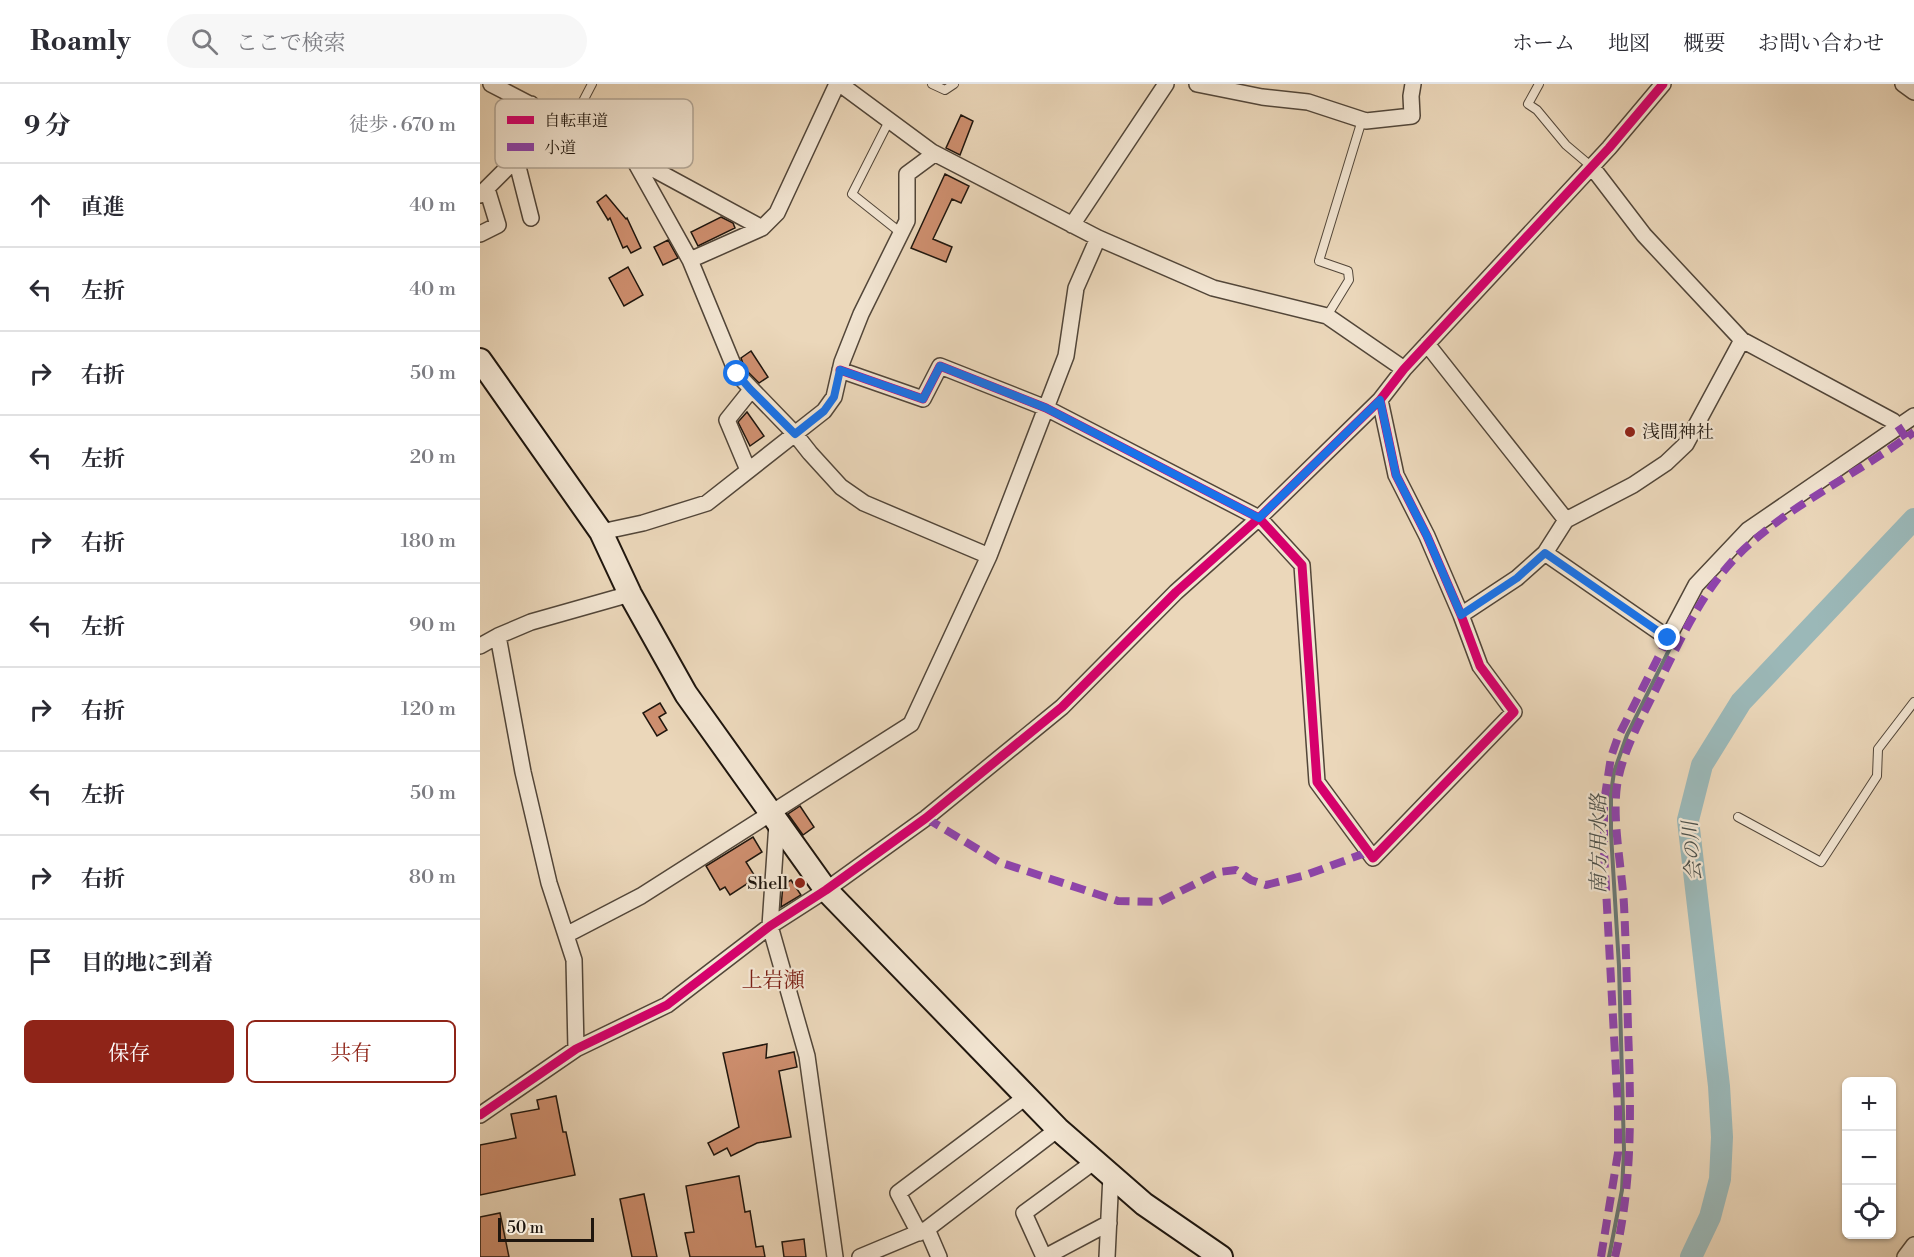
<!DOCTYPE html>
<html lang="ja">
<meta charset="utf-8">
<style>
body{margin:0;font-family:"Libre Bodoni","Noto Serif JP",serif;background:#f7f7f7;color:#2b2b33}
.controls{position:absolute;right:18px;bottom:18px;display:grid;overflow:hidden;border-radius:9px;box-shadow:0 2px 4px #0004}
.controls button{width:54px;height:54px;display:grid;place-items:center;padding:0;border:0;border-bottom:2px solid #e1e1e2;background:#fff;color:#2b2b33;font:30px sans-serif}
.scale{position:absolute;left:18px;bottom:15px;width:96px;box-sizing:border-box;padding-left:6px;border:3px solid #1f160e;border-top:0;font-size:16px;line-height:21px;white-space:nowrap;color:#1f160e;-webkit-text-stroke:4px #f2e5d2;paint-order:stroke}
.stop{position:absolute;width:18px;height:18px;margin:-14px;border:4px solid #1a73e8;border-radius:50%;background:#fff}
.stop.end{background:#1a73e8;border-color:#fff;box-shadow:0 2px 6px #0008}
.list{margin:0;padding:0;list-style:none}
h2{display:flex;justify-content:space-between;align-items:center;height:78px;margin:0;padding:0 24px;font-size:26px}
h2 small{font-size:20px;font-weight:400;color:#7c7c81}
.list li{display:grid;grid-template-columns:39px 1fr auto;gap:18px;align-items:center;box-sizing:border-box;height:84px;padding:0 24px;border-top:2px solid #e1e1e2}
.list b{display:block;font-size:22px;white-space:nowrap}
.list em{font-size:20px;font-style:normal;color:#7c7c81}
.actions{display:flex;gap:12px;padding:18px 24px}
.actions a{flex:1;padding:14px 0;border:2px solid #8f2418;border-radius:9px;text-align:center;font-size:21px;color:#8f2418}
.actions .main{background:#8f2418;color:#fff}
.icon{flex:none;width:33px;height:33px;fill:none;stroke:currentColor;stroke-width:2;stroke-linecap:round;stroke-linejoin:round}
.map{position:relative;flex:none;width:1434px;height:1173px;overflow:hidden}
header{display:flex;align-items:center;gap:36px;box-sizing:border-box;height:84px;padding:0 30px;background:#fff;border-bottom:2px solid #e1e1e2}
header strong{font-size:28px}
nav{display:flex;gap:33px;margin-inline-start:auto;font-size:21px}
.search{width:420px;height:54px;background:#f7f7f7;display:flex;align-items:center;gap:15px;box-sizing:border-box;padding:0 21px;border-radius:33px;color:#7c7c81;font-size:22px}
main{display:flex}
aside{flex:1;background:#fff}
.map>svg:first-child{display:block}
</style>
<header>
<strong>Roamly</strong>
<div class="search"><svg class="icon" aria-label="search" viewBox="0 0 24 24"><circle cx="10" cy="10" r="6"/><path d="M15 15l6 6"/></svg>ここで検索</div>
<nav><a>ホーム</a><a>地図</a><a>概要</a><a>お問い合わせ</a></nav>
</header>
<main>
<aside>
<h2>9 分<small>徒歩 · 670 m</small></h2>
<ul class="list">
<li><svg class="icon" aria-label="ahead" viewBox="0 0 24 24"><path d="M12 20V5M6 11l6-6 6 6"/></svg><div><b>直進</b></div><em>40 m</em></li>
<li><svg class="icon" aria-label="left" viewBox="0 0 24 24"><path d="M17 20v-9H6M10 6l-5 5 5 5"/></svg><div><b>左折</b></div><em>40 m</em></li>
<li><svg class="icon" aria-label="right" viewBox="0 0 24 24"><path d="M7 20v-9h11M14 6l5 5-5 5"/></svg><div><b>右折</b></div><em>50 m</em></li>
<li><svg class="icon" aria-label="left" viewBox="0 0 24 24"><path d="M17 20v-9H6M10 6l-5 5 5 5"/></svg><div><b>左折</b></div><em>20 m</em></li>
<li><svg class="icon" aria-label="right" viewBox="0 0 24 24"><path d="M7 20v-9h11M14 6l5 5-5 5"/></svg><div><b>右折</b></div><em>180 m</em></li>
<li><svg class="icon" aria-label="left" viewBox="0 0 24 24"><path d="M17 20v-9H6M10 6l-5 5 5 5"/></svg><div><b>左折</b></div><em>90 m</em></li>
<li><svg class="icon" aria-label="right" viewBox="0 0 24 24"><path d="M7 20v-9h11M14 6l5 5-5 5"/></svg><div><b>右折</b></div><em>120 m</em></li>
<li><svg class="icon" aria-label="left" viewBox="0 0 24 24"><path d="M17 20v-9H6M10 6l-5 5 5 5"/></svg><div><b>左折</b></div><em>50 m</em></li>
<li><svg class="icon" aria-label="right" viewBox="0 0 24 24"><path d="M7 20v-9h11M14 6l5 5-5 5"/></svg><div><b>右折</b></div><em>80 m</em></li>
<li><svg class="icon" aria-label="arrive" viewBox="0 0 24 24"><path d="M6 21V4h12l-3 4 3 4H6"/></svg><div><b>目的地に到着</b></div></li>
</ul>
<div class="actions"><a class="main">保存</a><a>共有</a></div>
</aside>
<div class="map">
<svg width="1434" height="1173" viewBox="0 0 1434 1173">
<rect width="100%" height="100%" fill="#ebd7ba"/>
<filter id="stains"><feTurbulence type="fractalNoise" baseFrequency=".00333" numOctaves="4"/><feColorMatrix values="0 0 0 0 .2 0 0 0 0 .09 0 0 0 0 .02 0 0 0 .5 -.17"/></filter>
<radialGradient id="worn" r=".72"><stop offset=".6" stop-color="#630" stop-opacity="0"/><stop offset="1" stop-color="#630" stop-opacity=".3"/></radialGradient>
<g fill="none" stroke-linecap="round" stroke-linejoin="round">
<path stroke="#697774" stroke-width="4" d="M1129,1173l13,-67 2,-40 -5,-184 -8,-132v-41l3,-21 13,-37 47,-95"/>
<path stroke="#9bb8b8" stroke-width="22" d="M1211,1173l19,-40 10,-38 2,-42 -3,-51 -31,-266 14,-55 39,-63 173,-183"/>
</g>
<path fill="#ce8f6f" stroke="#1f160e" stroke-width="1.5" d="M481,31l12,6 -13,34 -14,-7z
M465,90l24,12 -8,17 -9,-4 -19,40 19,8 -6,15 -35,-14z
M126,111l20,24 1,-1 14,30 -10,5 -4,-7 -4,2 -13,-30 -2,2 -11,-18z
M241,133l12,6 2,5 -37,18 -7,-14z
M188,156l10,18 -15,7 -9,-18z
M148,183l15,28 -19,11 -15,-28z
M271,267l17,26 -9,6 -14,-14 -4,-11z
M267,328l17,24 -14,10 -12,-24z
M180,619l6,10 -7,4 8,13 -10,6 -14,-23z
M320,722l14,21 -11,8 -15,-21z
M273,753l9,15 -16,10 10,16 -26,17 -5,-8 -5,3 -14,-24z
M311,796l10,15 -20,12 2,-22z
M287,960l-1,14 28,-6 3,15 -18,4 12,66 -34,6 -26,13 -4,-8 -13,7 -6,-12 31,-16 -16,-74z
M76,1012l7,36h3l9,43 -95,20v-50l36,-7 -5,-24 28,-5 -2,-9z
M259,1092l6,36 5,-1 6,36 7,-1 2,11h-75l-5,-24 9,-1 -8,-46z
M164,1110l13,63h-25l-12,-58z
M20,1129l9,44h-29v-40z
M324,1155l2,18h-22l-2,-15z"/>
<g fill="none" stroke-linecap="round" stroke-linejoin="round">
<defs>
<path id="lane" d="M452,0l13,6 9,-6
M1059,0l-11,20 9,6 29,35 26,22
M409,37l-37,73 49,39
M91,40l21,-40
M847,232l22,-36 -1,-9 -29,-10 43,-141
M1258,733l83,45 56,-86 1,-27 36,-47"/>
<path id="street" d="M11,0l142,74 57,102 47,114 58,60 15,19 31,34 23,16 125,53
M360,0l92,68 166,86 115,50 114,28 77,53
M717,0l65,13 46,5 58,19 46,-5 -1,-20 2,-12
M1423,0l11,8
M153,74l129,70
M36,75l15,59
M1112,83l52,68 98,105 151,81 5,5
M0,111l36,-36 -6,-15 21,-40
M592,141l94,-141
M0,150l18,-9 -11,-36
M210,176l72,-32 15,-15 60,-129
M947,260l139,176 67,-35 33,-22 20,-19 56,-104
M360,286l83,29 17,-33 106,42 213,110 43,47 15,217 56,76 141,-146 -34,-46 -19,-51 -34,-79 -31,-61 -16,-75
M268,386l-21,-50 24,-30
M121,448l42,-9 64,-20 117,-92 10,-14 8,-35 19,-48 46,-93v-47l23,-17 2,-5
M1065,469l123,85 28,-53 52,-55 166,-114
M981,531l56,-37 28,-25 21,-33
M0,562l18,-10
M297,739l-7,103 37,130 28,201
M86,851l75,-39 270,-172 78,-168 77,-200 10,-68 22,-50
M96,965l-2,-89 -25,-77 -26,-111 -25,-136 33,-14 99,-28
M0,1031l96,-66 91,-44 103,-79 56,-36 100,-72 136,-111 114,-115 83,-74 121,-118 24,-31 205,-221 54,-64
M447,1145l12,28
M439,1149l-21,-40 129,-97
M380,1173l67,-28 131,-100
M564,1173l-20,-44 71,-52
M565,1173l64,-34
M627,1173l4,-82
M1425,1173l9,-12"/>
<path id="secondary" d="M0,276l121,172 29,62 56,100 140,196 232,239 86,75 77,53"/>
</defs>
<use href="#lane" stroke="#524639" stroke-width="10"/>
<use href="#street" stroke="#524639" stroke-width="18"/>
<use href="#secondary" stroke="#1f160e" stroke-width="26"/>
<use href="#lane" stroke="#f2e5d2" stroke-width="8"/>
<use href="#street" stroke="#f2e5d2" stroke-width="15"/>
<use href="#secondary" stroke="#f2e5d2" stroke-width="22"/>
<path stroke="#8e44ad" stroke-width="8" stroke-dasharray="15 8" stroke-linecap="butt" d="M1418,342l8,12
M446,734l73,44 119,39 41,1 60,-30 17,-2 15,10 15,5 40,-10 62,-23
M1121,1173l17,-104v-44l-14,-257v-50l7,-45 7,-20 50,-99
M1135,1173c18,-76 16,-151 13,-228 -1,-41 -2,-83 -4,-124 -2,-36 -12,-84 -7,-119 5,-33 22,-63 37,-93 27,-54 51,-111 98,-151 49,-43 110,-71 162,-110"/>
<defs>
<path id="cycleway" d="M360,286l83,29 17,-33 106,42 213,110 43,47 15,217 56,76 141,-146 -34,-46 -19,-51 -34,-79 -31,-61 -16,-75
M0,1031l96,-66 91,-44 103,-79 56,-36 100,-72 136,-111 114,-115 83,-74 121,-118 24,-31 205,-221 54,-64"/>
</defs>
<use href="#cycleway" stroke="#f2e5d2" stroke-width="13"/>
<use href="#cycleway" stroke="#d6006c" stroke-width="9"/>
</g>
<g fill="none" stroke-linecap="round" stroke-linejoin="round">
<path stroke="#1a73e8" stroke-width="8" d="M257,290l13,15 45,45 29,-23 10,-14 6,-27 83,29 17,-33 106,42 213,110 121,-118 16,75 31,61 34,79 56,-37 28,-25 123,85"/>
</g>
<g fill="#8f2418" stroke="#f2e5d2" stroke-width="2">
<circle cx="1150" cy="348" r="6"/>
<circle cx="320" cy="799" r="6"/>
</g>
<g text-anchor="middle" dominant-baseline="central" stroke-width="4.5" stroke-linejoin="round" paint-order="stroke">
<g font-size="18" fill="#1f160e" stroke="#f2e5d2" text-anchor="start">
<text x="1162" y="348">浅間神社</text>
<text x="308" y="799" text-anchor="end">Shell</text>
</g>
<g font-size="20" font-style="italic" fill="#4a4f4a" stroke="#f2e5d2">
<text transform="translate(1119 760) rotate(-90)">南方用水路</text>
<text transform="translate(1213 767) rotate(-94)">会の川</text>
</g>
<g font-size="21" fill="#7a1f14" stroke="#f2e5d2">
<text x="293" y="897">上岩瀬</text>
</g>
</g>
<rect x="15" y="15" width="198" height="69" rx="9" fill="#f2e5d2" stroke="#b3a797" stroke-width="1.5"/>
<rect x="27" y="32" width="27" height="8" fill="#d6006c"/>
<rect x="27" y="59" width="27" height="8" fill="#8e44ad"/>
<g font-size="16" fill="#1f160e">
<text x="64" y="42">自転車道</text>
<text x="64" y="69">小道</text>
</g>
<rect width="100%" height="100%" filter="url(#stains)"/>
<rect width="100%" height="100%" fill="url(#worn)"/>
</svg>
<div class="controls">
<button>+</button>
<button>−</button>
<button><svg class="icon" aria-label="locate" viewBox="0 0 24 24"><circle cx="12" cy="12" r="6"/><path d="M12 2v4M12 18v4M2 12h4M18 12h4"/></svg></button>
</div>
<div class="scale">50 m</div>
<div class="stop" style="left:257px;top:290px"></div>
<div class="stop end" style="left:1188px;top:554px"></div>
</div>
</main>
